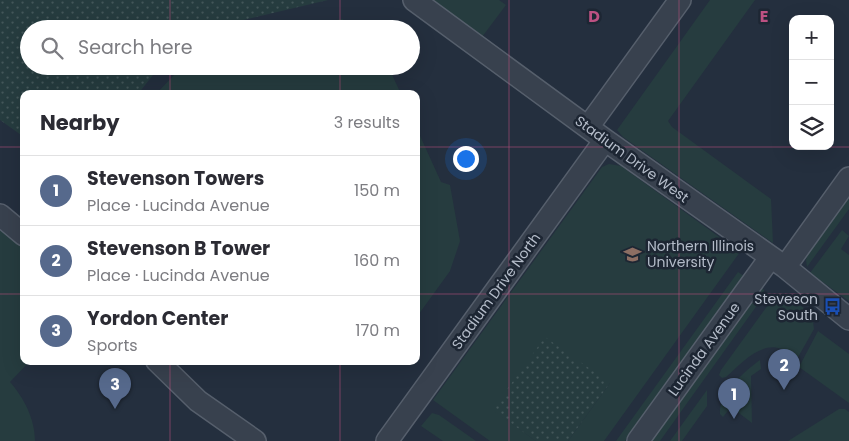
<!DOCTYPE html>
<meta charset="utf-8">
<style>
body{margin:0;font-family:Poppins,sans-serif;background:#f2f2f3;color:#2b2b33}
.controls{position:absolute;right:15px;top:15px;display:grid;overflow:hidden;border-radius:10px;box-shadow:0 5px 20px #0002}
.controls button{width:45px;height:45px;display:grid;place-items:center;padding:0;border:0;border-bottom:1px solid #e1e1e2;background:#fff;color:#2b2b33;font:25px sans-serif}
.you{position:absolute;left:465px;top:158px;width:18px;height:18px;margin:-12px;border:4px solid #fff;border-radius:50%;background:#1a73e8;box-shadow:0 0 0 8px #1a73e833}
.badge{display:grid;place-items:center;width:32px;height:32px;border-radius:50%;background:#56698c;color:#fff;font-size:16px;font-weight:700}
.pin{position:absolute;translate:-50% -41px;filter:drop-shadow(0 1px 2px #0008)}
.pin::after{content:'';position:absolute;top:26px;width:18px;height:15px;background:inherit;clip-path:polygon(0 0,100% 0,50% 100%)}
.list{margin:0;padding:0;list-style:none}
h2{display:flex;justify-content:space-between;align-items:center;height:65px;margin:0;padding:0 20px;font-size:21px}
h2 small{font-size:16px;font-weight:400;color:#7c7c81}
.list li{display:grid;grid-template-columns:32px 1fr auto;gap:15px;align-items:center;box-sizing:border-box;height:70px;padding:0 20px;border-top:1px solid #e1e1e2}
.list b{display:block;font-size:19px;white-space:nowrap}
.list p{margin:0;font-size:16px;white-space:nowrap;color:#7c7c81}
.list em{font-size:16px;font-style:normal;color:#7c7c81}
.icon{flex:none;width:28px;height:28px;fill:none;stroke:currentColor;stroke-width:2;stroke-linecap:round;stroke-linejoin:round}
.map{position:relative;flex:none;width:849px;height:441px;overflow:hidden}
.search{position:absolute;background:#fff;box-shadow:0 5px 20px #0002;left:20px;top:20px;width:400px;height:55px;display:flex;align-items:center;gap:12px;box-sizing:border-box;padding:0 18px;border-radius:28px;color:#7c7c81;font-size:19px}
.panel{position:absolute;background:#fff;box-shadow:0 5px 20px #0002;left:20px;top:90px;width:400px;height:275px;border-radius:10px}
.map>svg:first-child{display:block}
</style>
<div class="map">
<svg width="849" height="441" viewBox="0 0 849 441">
<defs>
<pattern id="park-dots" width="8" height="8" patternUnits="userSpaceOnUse" patternTransform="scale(1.25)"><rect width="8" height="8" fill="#263c3f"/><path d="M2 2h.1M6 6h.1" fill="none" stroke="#435659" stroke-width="1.8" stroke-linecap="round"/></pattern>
</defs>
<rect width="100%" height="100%" fill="#242f3e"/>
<path fill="#263c3f" d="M432,0h67l7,5 -24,32z
M710,0h45l-87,121 4,6 99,72 2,44 -150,-106 -6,-7z
M342,19l15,9 13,-3 1,4h-85z
M186,66h202l13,28h-245l19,-20z
M416,127l25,55 9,3 10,56 -10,30 -34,47z
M609,164l12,2 119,86 -136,189h-36l42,-58 -117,27 43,31h-46l-57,-41 169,-233z
M849,195v14l-42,58 -1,-7 2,-8z
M0,223l24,20v118h6l-20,21c14,16 25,37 25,59h-35z
M842,230l7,6 -8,13 8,6v46l-39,-28z
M738,272l6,4 -119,165h-9z
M761,288l3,2 1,4 -105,147h-9z
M780,293l32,20 2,16 -17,30c-4,-3 -9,-7 -13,-9 -22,-11 -43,14 -58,27l-4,1 -3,-3 2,-5 55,-76z
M818,331l31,23v49l-50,-36z
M760,360l1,9 -10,7 1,47 -21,-16 -8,10 -3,-3c-2,-20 25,-43 40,-54z
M707,390v16l-25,35h-12z
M839,409h6l4,3v29h-61z
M432,413l7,2 37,26h-33l-22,-15z"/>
<path fill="url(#park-dots)" d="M0,0h328l-97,23 -11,6h-191v37h131l-22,28h-114v43l-24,-17z
M545,337l65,46 -42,58h-32l-44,-31z"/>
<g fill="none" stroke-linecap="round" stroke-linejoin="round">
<defs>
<path id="minor" d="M414,0l191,140 180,127 64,52
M588,127l92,-127
M0,215l24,20
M785,267l64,-89
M157,361l41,40 57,40
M387,441l218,-301
M638,441l132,-183"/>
</defs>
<use href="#minor" stroke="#565f6c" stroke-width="24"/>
<use href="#minor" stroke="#38414e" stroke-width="21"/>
</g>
<path fill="none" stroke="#bd5182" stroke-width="1" stroke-opacity="0.55" d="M170,0v29M340,0v29M509,0v441M679,0v441M170,66v28M340,66v28M0,147h24M416,147h433M0,294h24M416,294h433M170,361v80M340,361v80"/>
<defs>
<symbol id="university-bare" viewBox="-9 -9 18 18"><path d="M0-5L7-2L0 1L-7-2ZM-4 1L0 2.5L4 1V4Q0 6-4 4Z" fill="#8d6e63" stroke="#1d2633" stroke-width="2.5" paint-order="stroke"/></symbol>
<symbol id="bus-bare" viewBox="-9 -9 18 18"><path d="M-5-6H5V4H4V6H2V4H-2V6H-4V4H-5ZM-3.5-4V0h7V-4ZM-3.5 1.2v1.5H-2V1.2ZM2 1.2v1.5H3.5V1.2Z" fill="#1a4fb4" stroke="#1d2633" stroke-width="2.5" paint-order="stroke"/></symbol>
</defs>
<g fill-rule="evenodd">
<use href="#university-bare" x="620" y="242" width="25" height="25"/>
<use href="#bus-bare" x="820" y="294" width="25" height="25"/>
</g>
<g text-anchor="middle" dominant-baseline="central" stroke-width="5" stroke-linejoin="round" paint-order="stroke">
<g font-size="14" fill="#b4bcc9" stroke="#1d2633">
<text transform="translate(632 159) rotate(36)">Stadium Drive West</text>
<text transform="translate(496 291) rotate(-54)">Stadium Drive North</text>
<text transform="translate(704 349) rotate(-54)">Lucinda Avenue</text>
</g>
<g font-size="14" fill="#b4bcc9" stroke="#1d2633" text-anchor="start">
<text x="647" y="246">Northern Illinois<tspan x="647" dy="16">University</tspan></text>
<text x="818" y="299" text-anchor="end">Steveson<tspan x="818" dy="16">South</tspan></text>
</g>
</g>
<g font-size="16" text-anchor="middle" font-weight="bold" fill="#bd5182" stroke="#1d2633" stroke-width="5" stroke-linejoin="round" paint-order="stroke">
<text x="594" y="22">D</text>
<text x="764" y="22">E</text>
</g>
</svg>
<div class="controls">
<button>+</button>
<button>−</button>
<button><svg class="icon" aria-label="layers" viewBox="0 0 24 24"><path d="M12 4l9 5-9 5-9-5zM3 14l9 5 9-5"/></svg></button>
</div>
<div class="you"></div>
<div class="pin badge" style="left:734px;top:419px">1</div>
<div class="pin badge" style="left:784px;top:390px">2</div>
<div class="pin badge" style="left:115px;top:409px">3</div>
<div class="search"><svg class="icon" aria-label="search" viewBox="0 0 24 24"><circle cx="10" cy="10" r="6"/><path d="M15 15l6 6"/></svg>Search here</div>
<section class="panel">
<h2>Nearby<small>3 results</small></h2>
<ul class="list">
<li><span class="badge">1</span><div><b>Stevenson Towers</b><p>Place · Lucinda Avenue</p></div><em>150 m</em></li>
<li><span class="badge">2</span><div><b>Stevenson B Tower</b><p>Place · Lucinda Avenue</p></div><em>160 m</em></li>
<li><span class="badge">3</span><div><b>Yordon Center</b><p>Sports</p></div><em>170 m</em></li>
</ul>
</section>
</div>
